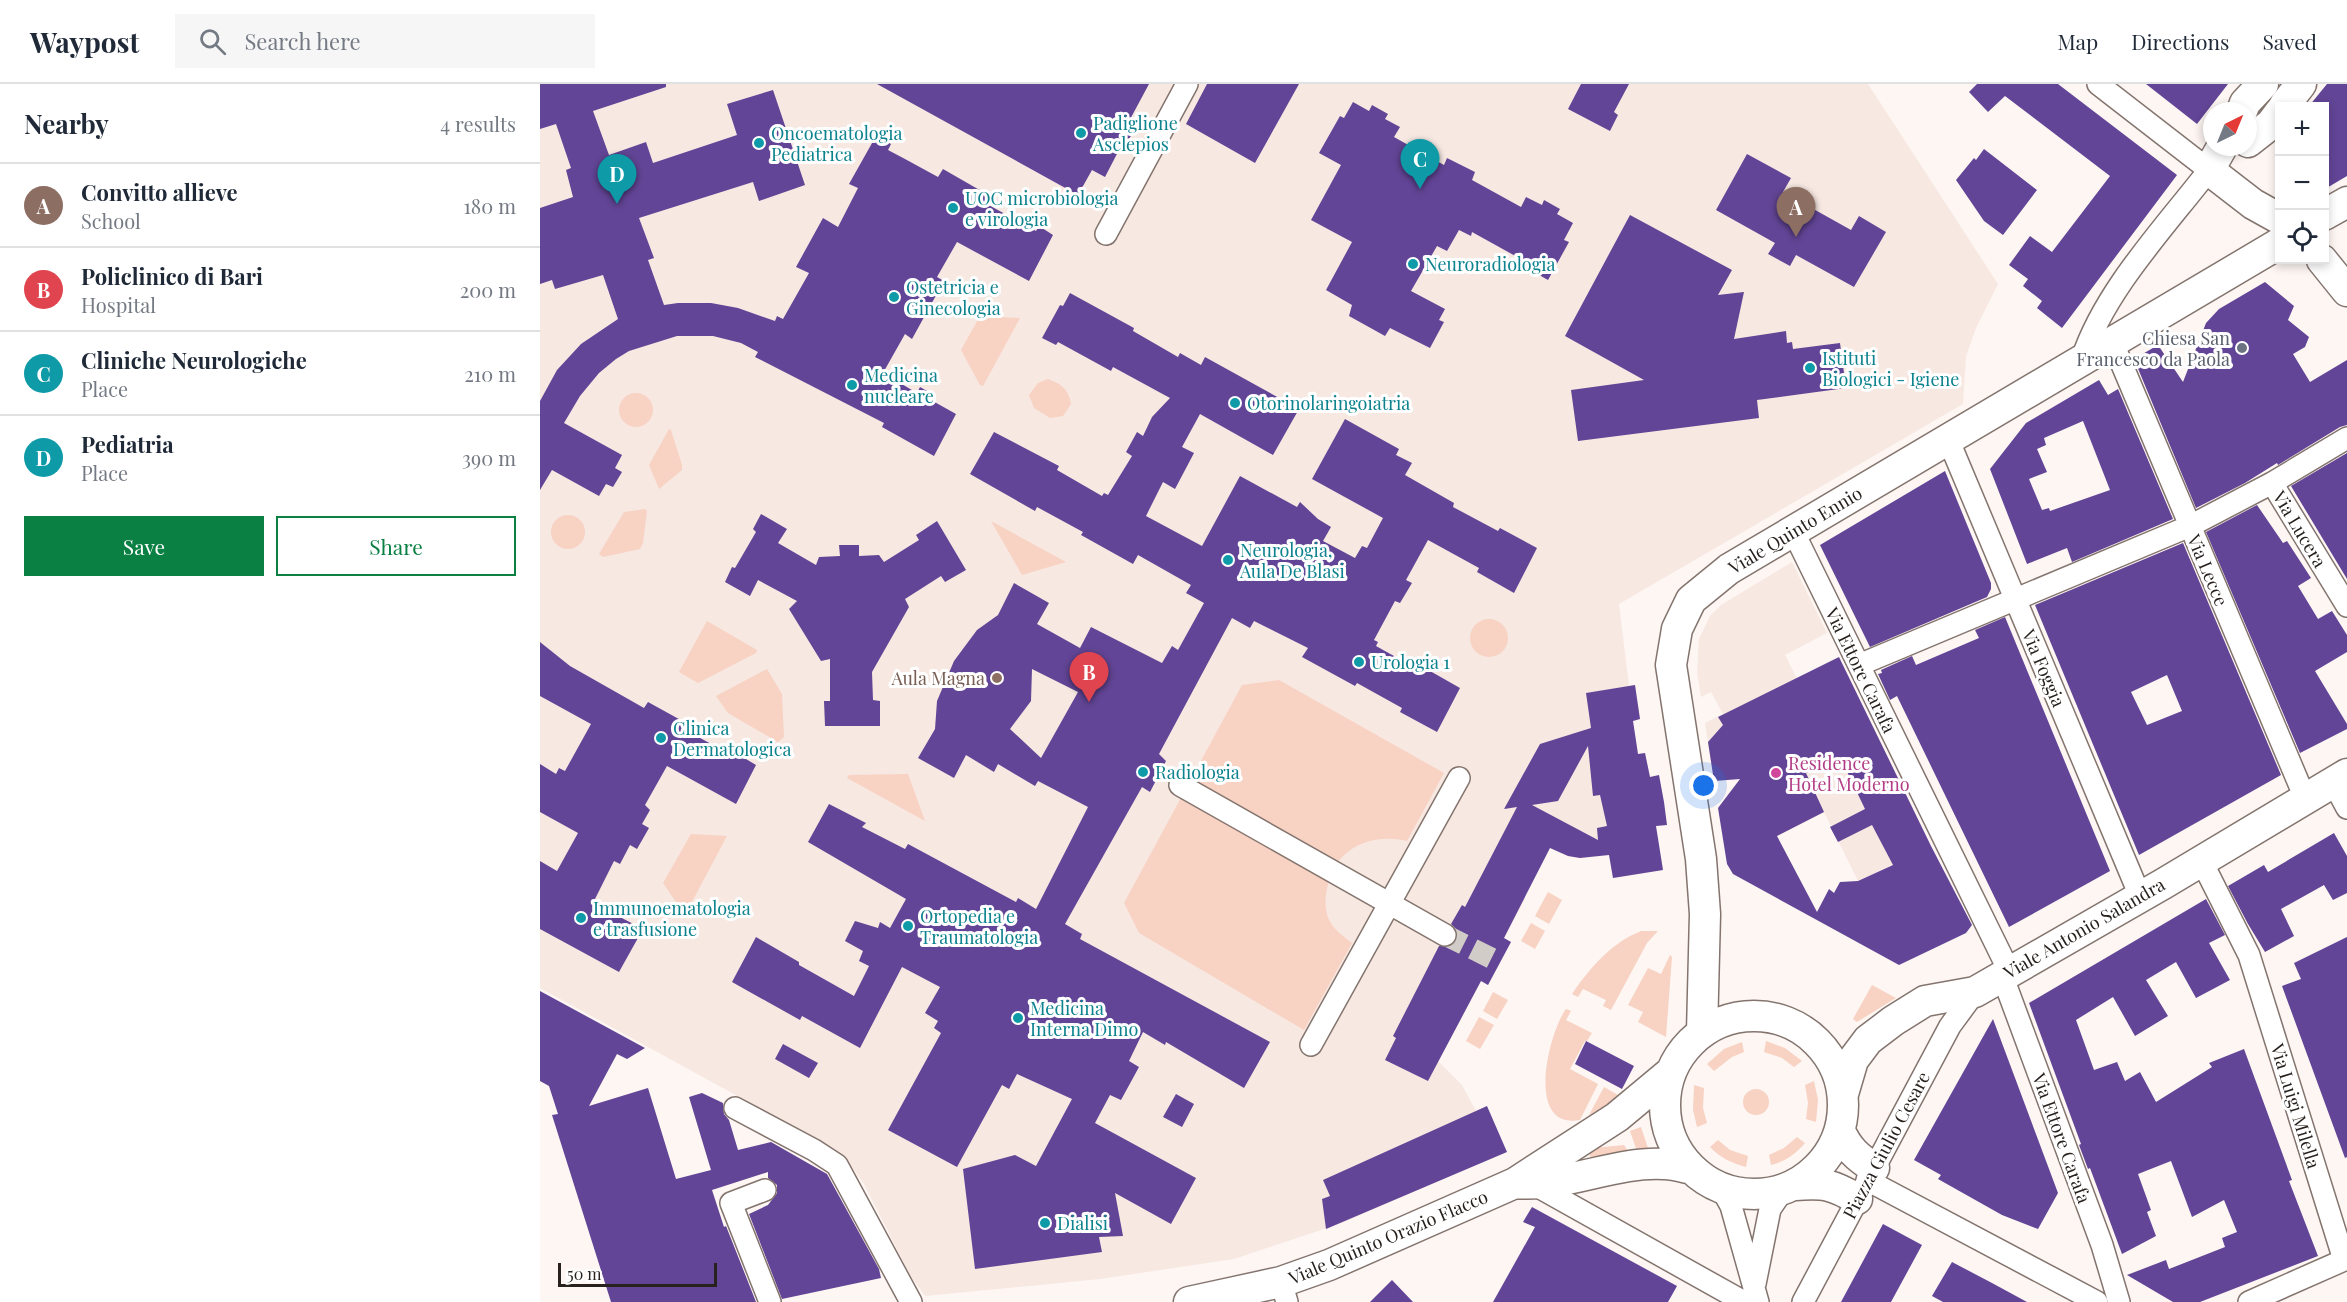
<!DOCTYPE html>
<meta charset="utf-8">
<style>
body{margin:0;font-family:"Playfair Display",serif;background:#f6f6f7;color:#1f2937}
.controls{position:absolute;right:18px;top:18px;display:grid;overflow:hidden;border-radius:0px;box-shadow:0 3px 9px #0003}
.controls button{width:54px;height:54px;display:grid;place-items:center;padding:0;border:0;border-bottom:2px solid #e0e1e3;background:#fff;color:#1f2937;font:30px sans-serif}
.compass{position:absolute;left:1663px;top:18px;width:54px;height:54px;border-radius:50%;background:#fff;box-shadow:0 3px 9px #0003;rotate:43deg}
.scale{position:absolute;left:18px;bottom:15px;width:159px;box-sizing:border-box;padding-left:6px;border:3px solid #28221f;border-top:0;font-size:16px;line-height:21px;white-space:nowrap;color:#28221f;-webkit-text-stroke:4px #fff;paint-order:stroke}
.you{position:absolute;left:1164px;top:702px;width:21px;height:21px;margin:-15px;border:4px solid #fff;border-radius:50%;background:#1a73e8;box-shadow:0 0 0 9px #1a73e833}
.badge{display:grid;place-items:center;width:39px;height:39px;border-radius:50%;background:#0b8043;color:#fff;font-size:20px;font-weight:700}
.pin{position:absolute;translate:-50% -50px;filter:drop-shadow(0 2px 3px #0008)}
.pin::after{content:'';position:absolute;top:32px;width:21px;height:18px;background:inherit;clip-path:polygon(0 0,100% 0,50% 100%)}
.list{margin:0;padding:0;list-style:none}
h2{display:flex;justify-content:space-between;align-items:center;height:78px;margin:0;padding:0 24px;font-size:26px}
h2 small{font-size:20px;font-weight:400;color:#747a83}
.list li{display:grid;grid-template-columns:39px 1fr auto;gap:18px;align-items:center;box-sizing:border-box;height:84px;padding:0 24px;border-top:2px solid #e0e1e3}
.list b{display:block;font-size:22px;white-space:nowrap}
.list p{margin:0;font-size:20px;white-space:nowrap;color:#747a83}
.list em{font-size:20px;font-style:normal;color:#747a83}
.actions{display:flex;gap:12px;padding:18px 24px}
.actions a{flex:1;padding:14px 0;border:2px solid #0b8043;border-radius:0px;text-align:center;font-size:21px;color:#0b8043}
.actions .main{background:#0b8043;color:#fff}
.icon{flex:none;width:33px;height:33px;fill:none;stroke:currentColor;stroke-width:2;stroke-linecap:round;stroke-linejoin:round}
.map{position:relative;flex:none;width:1807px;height:1218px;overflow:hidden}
header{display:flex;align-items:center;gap:36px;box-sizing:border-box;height:84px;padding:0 30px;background:#fff;border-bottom:2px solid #e0e1e3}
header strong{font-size:28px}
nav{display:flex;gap:33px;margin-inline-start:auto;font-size:21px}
.search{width:420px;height:54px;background:#f6f6f7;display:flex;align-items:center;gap:15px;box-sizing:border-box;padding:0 21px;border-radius:0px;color:#747a83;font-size:22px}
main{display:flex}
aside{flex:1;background:#fff}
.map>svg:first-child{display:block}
</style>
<header>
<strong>Waypost</strong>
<div class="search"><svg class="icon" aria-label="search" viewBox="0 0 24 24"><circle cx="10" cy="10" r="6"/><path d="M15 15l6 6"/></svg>Search here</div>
<nav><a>Map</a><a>Directions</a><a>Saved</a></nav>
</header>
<main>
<aside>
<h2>Nearby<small>4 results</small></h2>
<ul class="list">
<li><span class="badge" style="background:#8d6e63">A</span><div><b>Convitto allieve</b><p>School</p></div><em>180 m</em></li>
<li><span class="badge" style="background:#e0444e">B</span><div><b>Policlinico di Bari</b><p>Hospital</p></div><em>200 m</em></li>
<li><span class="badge" style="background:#0f9aa8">C</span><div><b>Cliniche Neurologiche</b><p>Place</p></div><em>210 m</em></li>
<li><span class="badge" style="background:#0f9aa8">D</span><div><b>Pediatria</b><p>Place</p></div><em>390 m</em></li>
</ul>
<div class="actions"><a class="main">Save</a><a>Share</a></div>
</aside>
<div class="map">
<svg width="1807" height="1218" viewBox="0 0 1807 1218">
<rect width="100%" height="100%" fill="#fdf6f3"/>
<path fill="#f7e8e2" d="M0,0h1328l130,200 -22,44 -10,28 -3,48 -344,200 10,82 6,-1 5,34 -7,2 5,33 7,-1 10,49 -9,1 11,32 6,35 -50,8 -4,-24 -30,4 -11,-2 -21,-10 -24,52 2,1 -21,39 7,4 -23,43 -7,-4 -43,80 24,24 14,26 11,-5 -12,59 -133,58 -108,36 -134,20 -175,17 -15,-21 -46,-91 -20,-28 -13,-9 -291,-159z
M1252,478l35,71 -42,22 47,93 42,-20 57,118 -73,35 -34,-69 -47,24 -31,-64 -20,8 -12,1 -9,-58 18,-9 -12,-22 -10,5 -4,-25 2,-33 11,-23 11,-11z"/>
<path fill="#f8d2c3" d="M440,232l40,2 -37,68 -3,-1 -19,-35z
M508,295c14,5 21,11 23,25l-8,12 -13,2 -16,-10 -5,-13 9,-12z
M79 326a17 17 0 1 1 34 0a17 17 0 1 1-34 0Z
M129,345l2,1 11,35v5l-23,19 -10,-24z
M105,425l2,2 -4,32 -3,6 -37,8 -4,-3 25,-42z
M11 448a17 17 0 1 1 34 0a17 17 0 1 1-34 0Z
M451,437l75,41 -44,13z
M930 554a19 19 0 1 1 38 0a19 19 0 1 1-38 0Z
M167,537l50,29 -1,3 -58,30 -19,-11z
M227,585l15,25 2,43 -6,5 -50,-29 -12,-17z
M739,596l165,93 -37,68c-35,-8 -70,6 -79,43 -3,12 -4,24 1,36 5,10 14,16 23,23l-48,87 -165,-97 -15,-30 118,-218z
M368,690l17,47 -78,-43 2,-3z
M151,750l36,2 -42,79 -22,-32z
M1008,808l14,8 -13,24 -14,-8z
M991,839l14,8 -10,18 -14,-8z
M1101,847h17l-11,12 -36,67 -8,-4 3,-6 -23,-11 -5,8 -6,-3c18,-26 39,-51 69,-63z
M1130,871l2,2 -6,80 -28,-15 5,-10 -15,-7 20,-37 13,6z
M1332,901l24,13 -39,24 -4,-3z
M953,908l15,8 -11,19 -14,-8z
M1026,925l5,2 -5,9 26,13 -5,8h-2l-15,28 28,15 -18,36c-56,10 -31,-88 -14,-111z
M939,933l15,8 -14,24 -14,-8z
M1226,957l19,7 17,13 -8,6 -12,-9 -18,-6z
M1202,958l2,10 -12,5 -18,14 -7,-7 17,-15z
M1274,997l4,19 -2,22 -10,-3 2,-16 -3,-18z
M1154,1001l10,3 -1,20 4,15 -10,4 -4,-17z
M1064,1003l14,8 -10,9 -19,11z
M1203 1018a13 13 0 1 1 26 0a13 13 0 1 1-26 0Z
M1101,1043l7,21 -11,3 -7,-20z
M1257,1053l8,6c-9,11 -21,19 -34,22l-2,-10 15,-7z
M1178,1056l12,10 18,6 -2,11c-14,-4 -26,-9 -36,-20z
M1084,1061l6,9 -39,5 -2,-7 5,-4z"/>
<path fill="#624596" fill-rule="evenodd" d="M0,0h126v3l-73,24 16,44 37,-13 7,21 84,-28 -10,-31 46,-14 32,95 -46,16 -6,-19 -114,36 15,40 -6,2 16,45 14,-2h33l27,5 37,13 2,-5 6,3 26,-46 -13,-6 27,-49 15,9 20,-39 -9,-4 27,-48 15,8 -3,6 17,9 33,18 5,-8 47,27 -5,7 51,28 3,-5 14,9 -24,46 -72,-39 -20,35 7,4 -32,58 -7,-5 -22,39 34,20 3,-6 14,8 -3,5 25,14 -22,42 -52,-29 2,-4 -129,-66 3,-5 -17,-9 -28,-7h-36l-48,15 -13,8 -17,14 -19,23 -16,27 58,32 -7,13 7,4 -9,15 -7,-3 -7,12 -47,-26 -12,20v-89l17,-31 24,-26 37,-25 -15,-44 -48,14 -3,-9 -12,4v-76l33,-11 -7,-27 5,-2 -15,-44 -16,5z
M337,0h272l-22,41 8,4 -13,22 -3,-1 -14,27 -13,-7 -14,25z
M667,0h92l-44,79 -69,-39z
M1041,0h48l-15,28 4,3 -8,16 -42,-22z
M1437,0h81l119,91 -115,153 -25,-20 5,-7 -19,-15 5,-7 -19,-14 21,-29 22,16 58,-76 -105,-80 -17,16 -19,-20z
M1606,0h82l-31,40z
M1787,0h20v92l-22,13v-83h-16z
M813,18l16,9 3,-6 16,9 -3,5 15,8 -6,10 50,28 3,-7 28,14 -3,8 49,27 5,-10 16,8 2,-5 16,9 -3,5 16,9 -9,17 5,2 -21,38 -23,-13 3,-4 -56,-31 -1,4 -12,-6 -12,21 -10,-5 -26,45 34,18 -6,11 5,2 -14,26 -40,-20 -5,8 -36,-20 3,-11 -26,-15 26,-48 -41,-22 30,-55 -22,-12 21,-37 4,2z
M1444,65l53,41 -34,45 -19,-14 -28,-41 18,-22 2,2z
M1207,70l44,24 -8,14 68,38 8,-14 27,16 -32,55 -58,-32 -6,11 -22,-12 7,-11 -59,-33z
M1090,131l102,55 -14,25 26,-3 -10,47 52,-8 1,12 5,-1 1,7 47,-6 6,45 -89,12 2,18 -181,23 -7,-51 73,-10 -79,-44z
M1725,198l29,24 -6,14 21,17 -4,10 -12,7 17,28 37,-22v65l-7,2 -62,38 -1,-2 -32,20 -49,25 -62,-149 24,-14 25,37 23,-59 13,-14z
M530,209l64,35 -1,3 45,26 2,-4 21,12 4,-8 94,52 -26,46 -73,-41 -18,33 12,6 -19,36 -12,-7 -17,34 56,30 38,-70 57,31 3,-5 18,17 13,8 -8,14 32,17 7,-12 5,2 16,-30 -71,-39 33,-60 54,30 -3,6 16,8 -7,12 49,28 -1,4 45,24 2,-3 37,20 -23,45 -37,-21 2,-4 -51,-28 -22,40 6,3 -12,20 -5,-2 -21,39 4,2 -2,4 45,25 2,-4 37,21 -23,44 -37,-20 2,-4 -45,-25 -2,3 -53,-29 6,-9 -54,-27 -4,7 -18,-10 -73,136 7,7 -16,31 -8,-5 -77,137 17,10 -2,5 190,103 -26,46 -78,-46 -1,3 -22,-13 -14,29 10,6 -18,33 -11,-5 -15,28 101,55 -25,46 -56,-31 8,43 -24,1 3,15 -127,17 -12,-100 52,-14 21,11 36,-67 -55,-25 -8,15 -7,-4 -45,82 -69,-37 53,-97 -7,-5 4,-7 -13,-8 15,-26 -38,-20 -42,81 -58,-32 -2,4 -68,-38 24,-45 43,25v3l55,31 15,-30 -10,-5 4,-10 -18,-10 10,-20 23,7 2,-6 10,6 16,-29 -98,-57 21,-38 37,19 -4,4 43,22 3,-5 108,58 2,-4 18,11 52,-102 -50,-26 -3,5 -37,-22 -4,8 -28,-17 -12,23 -36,-20 17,-29 2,-28 17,-40 23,-31 21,-15 16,-32 35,20 -12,21 43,24 11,-21 71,36 10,-17 6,4 26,-47 -18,-10 5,-8 -53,-30 -5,9 -52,-29 2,-3 -46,-25 -2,4 -65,-37 24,-42 65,34 -2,4 45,26 2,-3 4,2 24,-39 -6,-4 11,-20 6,4 9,-19 18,-19 -57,-31 -2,4 -53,-29 -2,3 -14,-7 18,-33 3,1zM492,585l46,23 -37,66 -31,-29 21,-28z
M1559,296l9,15 10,-6 55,130 -101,43 -5,-14 -40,16 -37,-95 36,-46zM1543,337l27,69 -60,21 -1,-3 -7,2 -13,-31 18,-7 -10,-23 9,-4 -2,-7z
M1807,369v126l-56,-93z
M1405,387l46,112v6l-4,8 -117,50 -50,-102z
M1717,421l26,38 4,-2 24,37 -13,8 20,33 14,-8 15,24v17l-32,19 32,53v5l-47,24 -94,-221z
M221,430l26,15 -9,14 38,22 3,-8 21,-1 -1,-11h20v11l20,-1 5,7 35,-22 -3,-5 21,-14 29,49 -21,12 -4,-6 -36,23 4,8 -37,65 1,28 7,1v25h-55l-1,-25h6v-42l-9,2 -32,-52 8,-8 -39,-21 -8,16 -25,-14 7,-15 3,1 21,-36 -3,-3z
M1643,459l98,232 -142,80 -104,-250zM1627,591l15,36 -35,14 -16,-33z
M1465,533l105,254 -101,56 -112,-231 -7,4 -12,-26 4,-1 -1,-3 31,-14 4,9 63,-27 -4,-8z
M0,558l30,24 74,42 4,-6 29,16 17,9 -3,6 33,18 2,-4 30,18 -20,39 -69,-38 -22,39 5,5 -8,14 7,4 -12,21 -7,-4 -10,19 -6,-3 -21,42 50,26 -24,43 -79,-43v-68l17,10 21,-38 -38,-21v-48l16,10 3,-6 6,3 26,-47 -51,-28z
M1299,573l92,189 41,79 -6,8 -67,32 -166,-91 -6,-10 -9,-56 22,-29 -26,2 -6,-39 15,-17 -5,-8zM1300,673l25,52 -35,18 8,15 34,-17 21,40 -35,16 -18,1 -6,11 -5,-4 -12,23 -40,-76 47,-24 -18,-39z
M1095,601l5,34 -7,2 5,33 7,-1 5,24 9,-2 5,27 3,23 -11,1 7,44 -50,8 -4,-23 -29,3 -12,-2 -18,-8 -46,90 7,4 -23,43 -7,-4 -53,100 -43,-21 11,-22 -3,-2 46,-90h12l5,-5v-12l-5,-5 11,-19 3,2 52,-100 -13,2 36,-65 51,-16 -5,-35zM1048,662l5,50 7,-1 7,31 -10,2 1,12 -66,-35 26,-4z
M1794,749l13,23v37l-14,7 -9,-15 -43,24 13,27 -29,16 -17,-28 -20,-38 36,-21 4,7z
M1666,815l19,36 -16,8 21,37 -34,18 -20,-36 -30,18 22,36 -33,20 -22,-39 -37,23 18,50 23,-8 8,19 15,-9 16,30 56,-35 -3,-4 35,-14 48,131 -3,1 29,75 -118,46h-27l-46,-27 39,-15 3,9 56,-22 -3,-9 15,-6 -13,-32 -32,17 -21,-56 -33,13 13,36 -4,2 9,24 -34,18 -32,-86 -2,1 -9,-24 2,-1 -52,-141z
M1807,853v220l-2,1 -63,-172 19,-7 -7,-16z
M0,907l105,57 -18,11 -10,-5 -28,52 59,-18 28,91 35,-9 -22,-73 13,-4 21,10 1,11 5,6 9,30 33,-8 56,32 52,95 2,9 -99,21 -33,-85 19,-9 9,-12v-8l-9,-7v-6l-56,18 12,37 2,-1 30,76h-145l-59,-187 6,-1 -9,-28 -9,-5z
M1453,935l65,174 -20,36 -36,-14 -64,-36 3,-4 -27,-15z
M1046,957l48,25 -12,23 -47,-25z
M243,960l35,19 -9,15 -34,-19z
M636,1010l18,10 -12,23 -19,-10z
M947,1022l20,46 -181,77 -4,-30 8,-3 -7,-16z
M992,1123l145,79 -9,16h-175l42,-75 -12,-5z
M1343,1140l39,21 -31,57h-50z
M1412,1178l40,21 35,19h-84l-11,-6z
M852,1196l21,22h-43z"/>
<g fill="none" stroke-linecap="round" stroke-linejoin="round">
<path stroke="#d2ccc9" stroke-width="21" stroke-dasharray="21 10" stroke-linecap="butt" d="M905,851l48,24"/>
<defs>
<path id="street" d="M566,150l81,-150
M1572,257l193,457
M1542,275c22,-68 83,-132 127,-189l-111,-86
M1408,355l192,457
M1732,399l75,123
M1253,447l216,440
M1319,581l331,-139 82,-43 75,-45
M1793,698l14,26
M640,701l265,150
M1661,776l48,95 95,305 -95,42
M1462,891l100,270 17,57
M771,961l148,-267
M195,1024l79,42 23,15 74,137
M1327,1096l230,122
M995,1101l209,117
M1181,1104l10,18 27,96
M225,1106l-34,13 39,99
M741,1198l6,20
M1215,1200l15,-75 13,-19
M1263,1218l147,-276 25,-34"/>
<path id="secondary" d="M1744,22l17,-22
M1702,27l3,-8 18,-19
M1708,58l23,-18 9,-12
M1669,86l44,34 27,15
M1669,86l13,-23
M1784,131l23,-13
M1782,176l25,31
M1125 1021a89 89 0 1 1 178 0a89 89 0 1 1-178 0Z
M1162,948l3,-118 -4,-55 -30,-194 6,-36 14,-29 38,-31 551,-326
M1303,1010l10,-34 15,-20 25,-19 32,-20 50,-9 188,-108 184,-110
M1300,1047c8,18 17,26 34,37
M975,1099c50,5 99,-22 149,-19 9,0 19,3 28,5
M1255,1101c29,-2 37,-1 62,14
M649,1218l92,-20 48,-17 186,-82 102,-66 54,-45"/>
</defs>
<use href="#street" stroke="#84746e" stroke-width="24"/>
<use href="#secondary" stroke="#84746e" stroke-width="33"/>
<use href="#street" stroke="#fff" stroke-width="21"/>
<use href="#secondary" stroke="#fff" stroke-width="30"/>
</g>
<g fill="#0f9aa8" stroke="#fff" stroke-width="2">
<circle cx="541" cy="49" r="6"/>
<circle cx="219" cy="59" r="6"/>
<circle cx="413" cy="124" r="6"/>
<circle cx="873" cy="180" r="6"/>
<circle cx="354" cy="213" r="6"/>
<circle cx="1270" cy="284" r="6"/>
<circle cx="312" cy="301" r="6"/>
<circle cx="695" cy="319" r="6"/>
<circle cx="688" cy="476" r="6"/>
<circle cx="819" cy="578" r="6"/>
<circle cx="121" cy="654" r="6"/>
<circle cx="603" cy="688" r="6"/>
<circle cx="41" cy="834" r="6"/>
<circle cx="368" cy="842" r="6"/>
<circle cx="478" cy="934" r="6"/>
<circle cx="505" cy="1139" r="6"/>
</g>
<circle fill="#6b7280" stroke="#fff" stroke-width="2" cx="1702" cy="264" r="6"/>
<circle fill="#8d6e63" stroke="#fff" stroke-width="2" cx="457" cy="594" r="6"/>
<circle fill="#d1479c" stroke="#fff" stroke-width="2" cx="1236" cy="689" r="6"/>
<g text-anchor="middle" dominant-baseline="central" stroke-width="6" stroke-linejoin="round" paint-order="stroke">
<g font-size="18" fill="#0d838f" stroke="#fff" text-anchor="start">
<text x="553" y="39">Padiglione<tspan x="553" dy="21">Asclepios</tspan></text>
<text x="231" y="49">Oncoematologia<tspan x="231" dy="21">Pediatrica</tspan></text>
<text x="425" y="114">UOC microbiologia<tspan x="425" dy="21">e virologia</tspan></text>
<text x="885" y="180">Neuroradiologia</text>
<text x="366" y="203">Ostetricia e<tspan x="366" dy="21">Ginecologia</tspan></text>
<text x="1282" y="274">Istituti<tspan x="1282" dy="21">Biologici - Igiene</tspan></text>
<text x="324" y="291">Medicina<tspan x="324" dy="21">nucleare</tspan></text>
<text x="707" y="319">Otorinolaringoiatria</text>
<text x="700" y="466">Neurologia,<tspan x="700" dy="21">Aula De Blasi</tspan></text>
<text x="831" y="578">Urologia 1</text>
<text x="133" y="644">Clinica<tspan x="133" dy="21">Dermatologica</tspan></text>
<text x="615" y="688">Radiologia</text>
<text x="53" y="824">Immunoematologia<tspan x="53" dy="21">e trasfusione</tspan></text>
<text x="380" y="832">Ortopedia e<tspan x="380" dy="21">Traumatologia</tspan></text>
<text x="490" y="924">Medicina<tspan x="490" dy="21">Interna Dimo</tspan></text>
<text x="517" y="1139">Dialisi</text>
</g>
<g font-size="18" fill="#5b616d" stroke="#fff" text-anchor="end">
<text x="1690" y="254">Chiesa San<tspan x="1690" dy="21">Francesco da Paola</tspan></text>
</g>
<g font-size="18" fill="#28221f" stroke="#fff">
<text transform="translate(1760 445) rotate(59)">Via Lucera</text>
<text transform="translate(1255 446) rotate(-31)">Viale Quinto Ennio</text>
<text transform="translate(1668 486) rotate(67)">Via Lecce</text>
<text transform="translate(1504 584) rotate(67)">Via Foggia</text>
<text transform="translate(1321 586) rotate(64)">Via Ettore Carafa</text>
<text transform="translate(1544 844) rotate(-30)">Viale Antonio Salandra</text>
<text transform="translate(1756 1022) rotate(73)">Via Luigi Milella</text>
<text transform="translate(1522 1054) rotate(70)">Via Ettore Carafa</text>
<text transform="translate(1346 1061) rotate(-62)">Piazza Giulio Cesare</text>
<text transform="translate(848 1153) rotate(-23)">Viale Quinto Orazio Flacco</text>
</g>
<g font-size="18" fill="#785e54" stroke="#fff" text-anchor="end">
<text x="445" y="594">Aula Magna</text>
</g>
<g font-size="18" fill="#b23c85" stroke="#fff" text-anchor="start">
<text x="1248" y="679">Residence<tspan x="1248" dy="21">Hotel Moderno</tspan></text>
</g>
</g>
</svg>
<div class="controls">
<button>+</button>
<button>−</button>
<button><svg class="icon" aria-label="locate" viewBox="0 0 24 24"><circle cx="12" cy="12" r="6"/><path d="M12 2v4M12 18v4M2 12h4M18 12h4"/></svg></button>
</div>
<svg class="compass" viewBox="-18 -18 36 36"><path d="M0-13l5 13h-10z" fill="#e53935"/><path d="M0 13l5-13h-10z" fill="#747a83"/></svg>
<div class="scale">50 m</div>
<div class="you"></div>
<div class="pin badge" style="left:1256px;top:153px;background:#8d6e63">A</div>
<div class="pin badge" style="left:549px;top:618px;background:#e0444e">B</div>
<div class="pin badge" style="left:880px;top:105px;background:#0f9aa8">C</div>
<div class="pin badge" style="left:77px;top:120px;background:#0f9aa8">D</div>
</div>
</main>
